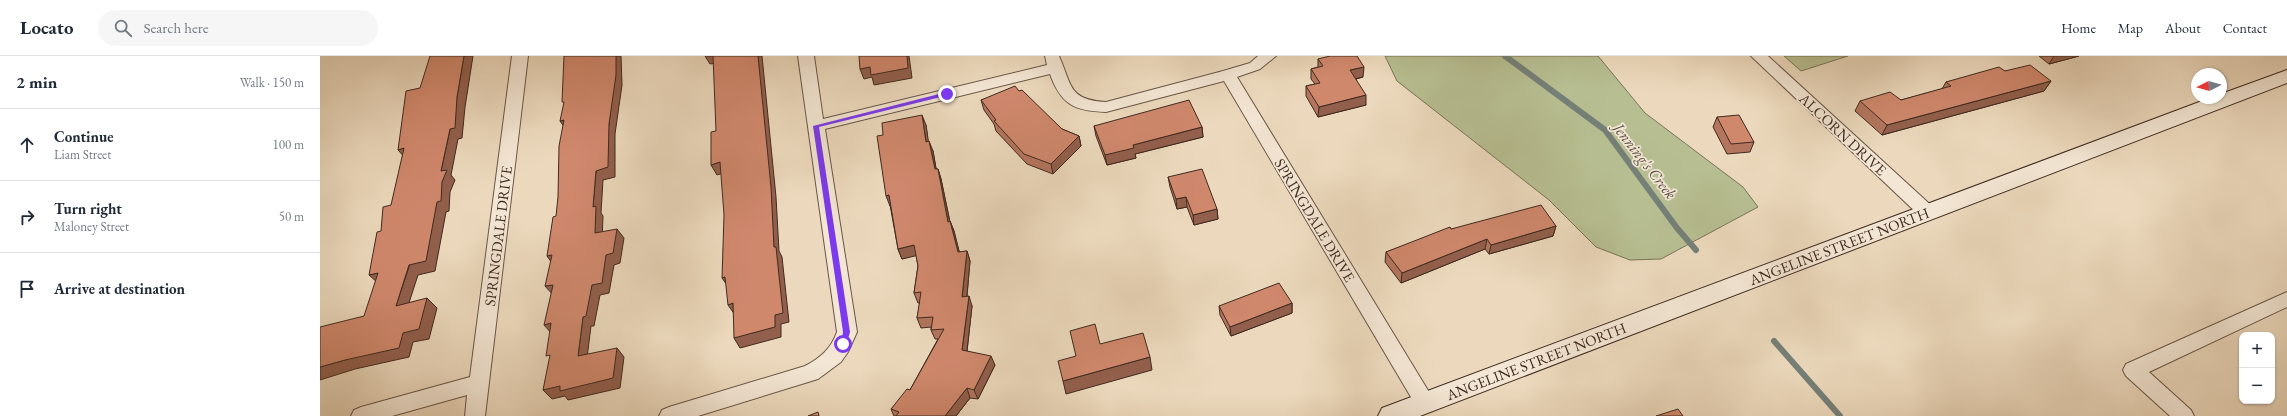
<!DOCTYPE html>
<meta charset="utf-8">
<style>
body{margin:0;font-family:"EB Garamond",serif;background:#f6f6f7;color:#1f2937}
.controls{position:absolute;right:12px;bottom:12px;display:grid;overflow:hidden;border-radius:8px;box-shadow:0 1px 3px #0004}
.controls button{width:36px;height:36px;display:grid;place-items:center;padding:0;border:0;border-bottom:1px solid #e0e1e3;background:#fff;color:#1f2937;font:20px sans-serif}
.compass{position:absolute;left:1871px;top:12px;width:36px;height:36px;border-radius:50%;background:#fff;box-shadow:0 1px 3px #0004;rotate:265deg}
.stop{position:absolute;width:12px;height:12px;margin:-9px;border:3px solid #7c3aed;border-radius:50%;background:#fff}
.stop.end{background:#7c3aed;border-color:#fff;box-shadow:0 1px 4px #0008}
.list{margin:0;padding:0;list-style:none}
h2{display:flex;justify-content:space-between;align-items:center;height:52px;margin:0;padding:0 16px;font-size:17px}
h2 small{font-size:13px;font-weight:400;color:#747a83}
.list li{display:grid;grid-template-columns:26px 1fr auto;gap:12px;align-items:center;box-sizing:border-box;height:72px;padding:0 16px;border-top:1px solid #e0e1e3}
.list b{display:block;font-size:15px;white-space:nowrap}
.list p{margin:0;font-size:13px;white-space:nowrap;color:#747a83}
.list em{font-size:13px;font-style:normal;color:#747a83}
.icon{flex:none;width:22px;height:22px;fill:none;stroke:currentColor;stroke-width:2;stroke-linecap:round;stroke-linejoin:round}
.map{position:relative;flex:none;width:1967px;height:360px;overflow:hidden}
header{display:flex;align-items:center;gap:24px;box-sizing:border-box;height:56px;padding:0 20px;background:#fff;border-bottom:1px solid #e0e1e3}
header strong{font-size:19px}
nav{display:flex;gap:22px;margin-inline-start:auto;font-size:14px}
.search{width:280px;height:36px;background:#f6f6f7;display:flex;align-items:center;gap:10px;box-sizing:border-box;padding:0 14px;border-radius:22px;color:#747a83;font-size:15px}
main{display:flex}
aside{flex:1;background:#fff}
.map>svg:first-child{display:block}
</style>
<header>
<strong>Locato</strong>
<div class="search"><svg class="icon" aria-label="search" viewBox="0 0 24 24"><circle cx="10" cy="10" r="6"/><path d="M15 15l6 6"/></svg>Search here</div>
<nav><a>Home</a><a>Map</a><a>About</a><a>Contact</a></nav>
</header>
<main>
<aside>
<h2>2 min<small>Walk · 150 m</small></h2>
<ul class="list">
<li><svg class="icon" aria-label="ahead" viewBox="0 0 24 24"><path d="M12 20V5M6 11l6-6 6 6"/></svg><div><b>Continue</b><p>Liam Street</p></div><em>100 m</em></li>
<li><svg class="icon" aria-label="right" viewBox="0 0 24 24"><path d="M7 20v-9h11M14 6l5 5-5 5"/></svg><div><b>Turn right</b><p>Maloney Street</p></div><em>50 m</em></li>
<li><svg class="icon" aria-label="arrive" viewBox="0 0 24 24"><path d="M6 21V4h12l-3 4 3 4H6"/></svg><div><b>Arrive at destination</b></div></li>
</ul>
</aside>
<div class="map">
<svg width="1967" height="360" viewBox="0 0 1967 360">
<rect width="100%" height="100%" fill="#ecd9bd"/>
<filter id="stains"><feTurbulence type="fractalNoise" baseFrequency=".005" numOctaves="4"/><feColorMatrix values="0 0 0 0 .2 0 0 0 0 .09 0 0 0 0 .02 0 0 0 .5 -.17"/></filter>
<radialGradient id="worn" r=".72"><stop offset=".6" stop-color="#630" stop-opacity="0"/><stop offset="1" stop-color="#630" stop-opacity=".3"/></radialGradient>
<path fill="#b7bf92" stroke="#7b7459" d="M1065,0h213l47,57 98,74 15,20 -97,52 -31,1 -34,-13 -47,-47 -152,-119z
M1464,0h64l-47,15z"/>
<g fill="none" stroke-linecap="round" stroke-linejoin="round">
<path stroke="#758078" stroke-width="6" d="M1185,0l100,74 72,98 19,22
M1454,285l66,75"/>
<defs>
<path id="street" d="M192,0h16l-43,360h-20l2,-21 -75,21h-41l3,-6 7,-3 109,-30z
M478,0h16l9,63 224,-54 -2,-9h14c13,29 9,44 47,46l117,-31 27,-8 8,-7h18l-16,13 -23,8 195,320 3,6 -3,6 -7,3 -7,-3 -194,-328 -118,31c-31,-1 -45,-7 -56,-38l-225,55 32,203 -9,20 -7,10 -23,17 -120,37h-39l3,-6 7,-3 136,-41c15,-8 26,-17 32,-34z
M1431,0h17l166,152 3,5 -3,5 -6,1 -6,-1z
M1967,236v15l-138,65 42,38 3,6h-24l-44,-40 -3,-6 3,-6z"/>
<path id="secondary" d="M1967,14v13l-867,333h-42l4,-8 828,-310h11v-4z"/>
</defs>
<use href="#street" stroke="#6a5647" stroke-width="2"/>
<use href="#secondary" stroke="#3f2a20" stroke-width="2"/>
<use href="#street" fill="#f3e6d4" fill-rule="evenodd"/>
<use href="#secondary" fill="#f3e6d4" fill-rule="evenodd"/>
</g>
<path fill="#b3755e" stroke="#3f2a20" d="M1719,0h40l-30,8z
M998,3l45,18 -7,2 10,26 -48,12 -12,-21v-10l9,-2 -4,-5v-10l7,-2z
M1685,15l46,10 -7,10 -162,44 -27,-24 5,-10 41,-1 41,-11 4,-7z
M699,35l43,38 17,7 2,10 -28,28 -26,-10 -31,-33 -2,-7 -10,-14 -3,-10z
M1397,61l37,25 -4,10 -23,2 -14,-27z
M606,69l2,17 5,9 3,18h2l3,10 9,43v-1l4,10 5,21 8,-1 3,10 -3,35 5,10 -5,45 28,14 -17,34 -8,-1 -14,18h-62l-3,-7 19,-19 28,-51h-3l-4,-9v-3l-10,1 -4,-10 3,-15h-2l-4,-10 4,-27 -2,-11 -14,4 -4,-10 -8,-44v1z
M774,70l108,1 1,10 -68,17 1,4 -29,7 -11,-29z
M848,121l49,32 1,10 -24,6 -7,-18 -10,2 -7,-22z
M1236,170l-3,10 -64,18 -4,-5 -84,34 -16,-21 1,-10 65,-23z
M972,247v10l-61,23 -11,-21 -1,-9z"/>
<path fill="#925f4c" stroke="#3f2a20" d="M144,0h9l-8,51 -3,31 -4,1 -7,36 4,5 -5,12 -1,19 -3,1 -11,59 -17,4 -13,40 -9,-9 45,-135 16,-74z
M296,0h5l1,29 -7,49v43l-12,3 -2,33 2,3 -1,27 -7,-10 -2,-26 3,-36 13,-47z
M385,0h10l3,7 -8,1z
M438,0h4l14,141 3,54 3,6 7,65 -8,2v13l-41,11 -6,-10 41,-23z
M587,0h2l3,22 -38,7 -2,-8 -8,2 -4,-10z
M1734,0h25l-30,8z
M1044,11l-1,10 -13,3v-10z
M1731,25l-7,10 -162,44 5,-10z
M1046,39v10l-48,12 1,-10z
M602,59l4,10 4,27 -4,-10z
M244,64l3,11 -7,-10z
M882,71l1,10 -68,17 1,4 -29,7 -2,-10 28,-10z
M759,80l2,10 -28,28 -2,-10z
M609,85l4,10 5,28 -3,-10z
M84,92l3,12 -9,-10z
M400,106l6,10 -9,3 -6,-10z
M618,113l3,10 11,53 -4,-10z
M569,139l4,10 -3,1 -4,-10z
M866,141l1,10 -10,2 -1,-10z
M897,153l1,10 -24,6 -1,-10z
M630,165l4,10 8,31 -4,-10z
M1236,170l-3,10 -64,18 2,-9z
M297,173l7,9 -4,25 -6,2 -5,28 -9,2 -6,31h-3l-5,40 -8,-10 5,-39 9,-32z
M1167,183l-2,10 -84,34 1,-10z
M594,189l5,10 -17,4 -4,-10z
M647,195l3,10 -4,45 -4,-9z
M232,199l2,11 -7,-10z
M58,217l1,11 -10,-9z
M405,221l4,11 -7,-10z
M233,229l1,11 -9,-10z
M649,240l3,10 -6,54 -4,-10z
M107,242l10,10 -8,31 -16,3 -4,15 -54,12 -35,11v-13l25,-7 58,-27z
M413,247l2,12 -7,-10z
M972,247v10l-61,23 -1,-9z
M231,267l1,11 -8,-9z
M297,292l7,9 -4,31 -52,12 -3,-4 -13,3 -9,-9z
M671,300l4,9 -17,34 -4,-9z
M830,301l2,13 -86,24 -3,-13z
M647,332l3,10 -14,18h-11z"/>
<path fill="#d0886d" stroke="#3f2a20" d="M110,0h34l-7,41 -2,31 -5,1 -9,42 6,-1 -5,12 -1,19 -4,1 -11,59 -17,4 -13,41 31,-8 -8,31 -16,4 -4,15 -54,12 -25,7v-40l44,-11 14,-43 -9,2 8,-43 4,-1 2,-24 8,-2 13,-57 -6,2 8,-59 14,-3z
M244,0h52v19l-7,49 -1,43 -12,4 -3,36 3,-1 -1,27 22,-4 -4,24 -7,2 -4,28 -10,2 -6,31 -3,1 -5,39 39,-8 -4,30 -53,13v-5l-17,4 7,-35 -4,1 5,-33 -7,2 9,-40 -8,1 7,-31 -5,1 6,-39 3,-1 2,-19 1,-51 5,-26 -4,1 4,-19h-2z
M393,0h45l13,131 3,60h2l7,66 -8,2v12l-41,11 -1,-35 -5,2 -3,-28 -3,1 2,-63 -4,-53 -9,3v-33l5,-1z
M539,0h48l1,12 -37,7 -1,-8 -10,2z
M1010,0h27l7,11 -14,3 16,25 -47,12 -13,-21 14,-3 -9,-14 12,-3 -5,-7z
M1710,9l21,16 -164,44 -27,-24 30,-9 11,8 50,-14 -5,-4 53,-15 6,4z
M695,30l4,5 3,-1 40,39 17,7 -28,28 -27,-10 -30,-33 2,-1 -15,-20z
M869,44l13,27 -69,18 1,3 -29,7 -11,-29z
M602,59l4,27 3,-1 6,28h3l10,53 2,-1 8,31 9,-1 -5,46 7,-1 -7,54 29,6 -17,34 -7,-2 -22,28h-49l3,-4 -8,-3 16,-20 3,1 34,-61 -13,1 2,-13 -16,1 4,-26 -7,1 4,-27 -4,-21 -16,4 -9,-54 -3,1 -9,-60 6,-1 -1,-12z
M1419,59l15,27 -23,2 -14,-27z
M882,113l15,40 -24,6 -7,-18 -10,2 -8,-22z
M1221,149l15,21 -65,19 -4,-6 -85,34 -16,-21 64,-25 1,2z
M959,227l13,20 -62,24 -11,-21z
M775,268l5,20 43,-11 7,24 -87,24 -5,-20 18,-5 -6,-25z
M1358,353l5,7h-27z
M498,356l1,4h-11z"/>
<path fill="#7c3aed" d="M627,36l2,3 -130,32 31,205 -4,14h-5l2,-14 -30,-206z"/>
<g text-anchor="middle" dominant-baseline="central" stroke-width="3.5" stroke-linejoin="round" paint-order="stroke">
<g font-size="15" fill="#3f2a20" stroke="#f3e6d4">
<text transform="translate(1523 78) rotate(43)">ALCORN DRIVE</text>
<text transform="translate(995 164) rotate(59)">SPRINGDALE DRIVE</text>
<text transform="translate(178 180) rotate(-83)">SPRINGDALE DRIVE</text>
<text transform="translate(1519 190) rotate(-21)">ANGELINE STREET NORTH</text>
<text transform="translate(1216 305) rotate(-21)">ANGELINE STREET NORTH</text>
</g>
<g font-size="16" font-style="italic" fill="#564e45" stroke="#f3e6d4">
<text transform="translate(1325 105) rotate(52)">Jenning's Creek</text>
</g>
</g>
<rect width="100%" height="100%" filter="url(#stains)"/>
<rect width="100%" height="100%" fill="url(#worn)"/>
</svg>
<div class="controls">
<button>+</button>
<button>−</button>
</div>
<svg class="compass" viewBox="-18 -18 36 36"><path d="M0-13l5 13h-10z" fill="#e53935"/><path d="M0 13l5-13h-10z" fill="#747a83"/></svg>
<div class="stop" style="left:523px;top:288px"></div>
<div class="stop end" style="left:627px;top:38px"></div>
</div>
</main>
